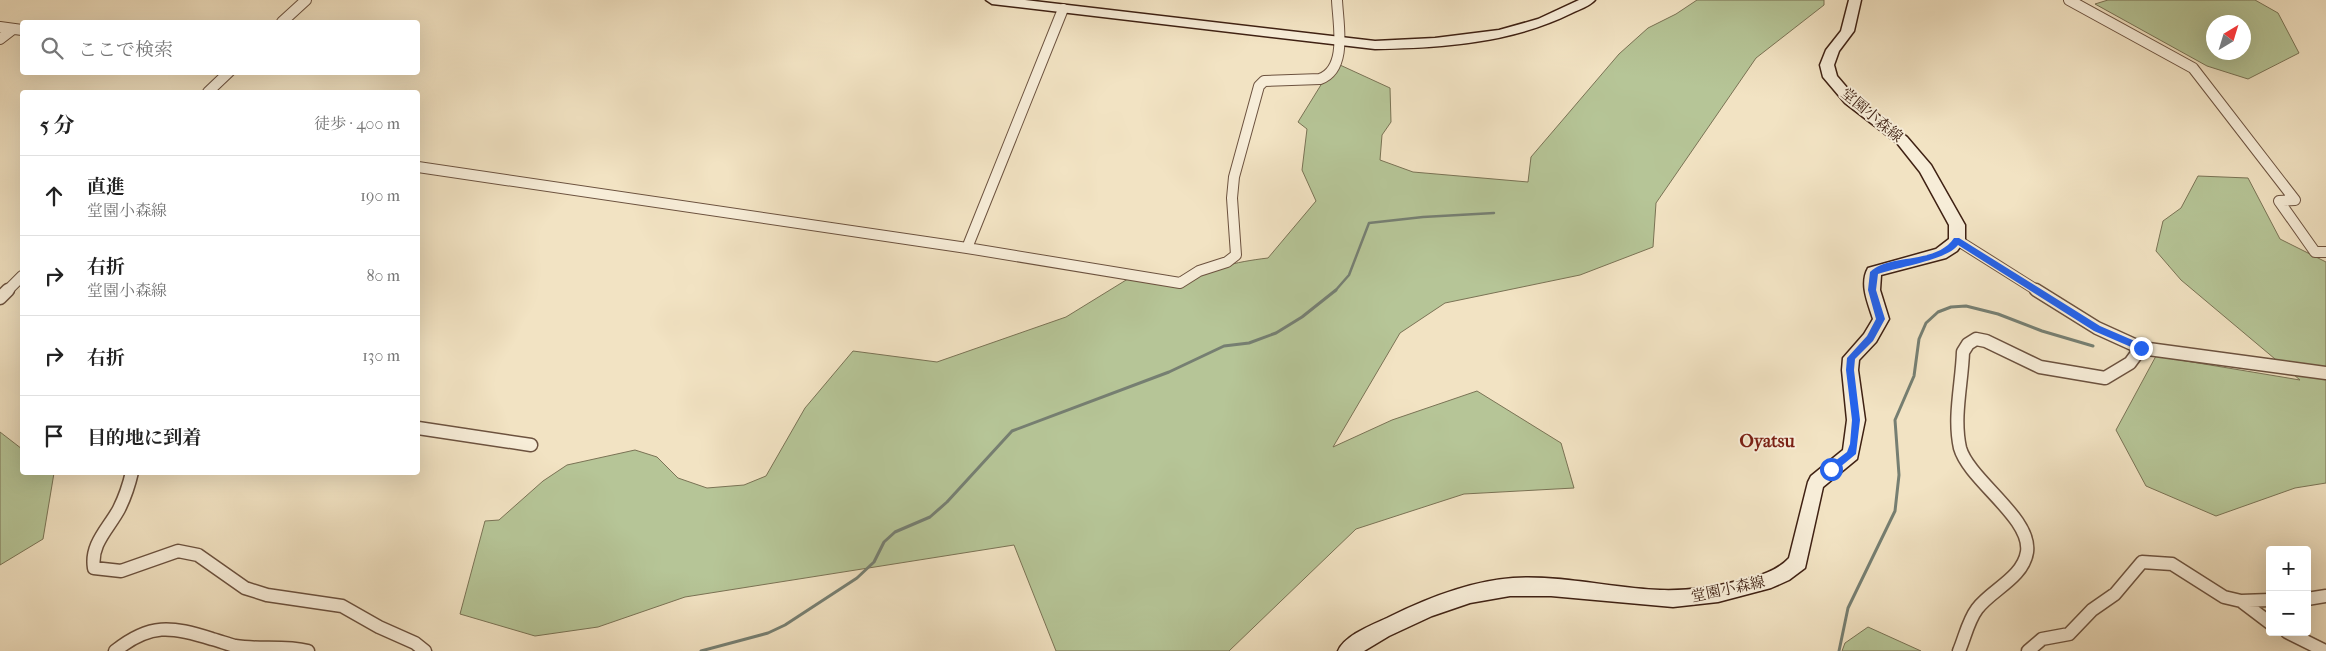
<!DOCTYPE html>
<html lang="ja">
<meta charset="utf-8">
<style>
body{margin:0;font-family:"IM FELL French Canon","Noto Serif JP",serif;background:#f2f2f2;color:#222}
.controls{position:absolute;right:15px;bottom:15px;display:grid;overflow:hidden;border-radius:5px;box-shadow:0 5px 20px #0002}
.controls button{width:45px;height:45px;display:grid;place-items:center;padding:0;border:0;border-bottom:1px solid #e0e0e0;background:#fff;color:#222;font:25px sans-serif}
.compass{position:absolute;left:2206px;top:15px;width:45px;height:45px;border-radius:50%;background:#fff;box-shadow:0 5px 20px #0002;rotate:38deg}
.stop{position:absolute;width:15px;height:15px;margin:-11px;border:4px solid #2563eb;border-radius:50%;background:#fff}
.stop.end{background:#2563eb;border-color:#fff;box-shadow:0 1px 5px #0008}
.list{margin:0;padding:0;list-style:none}
h2{display:flex;justify-content:space-between;align-items:center;height:65px;margin:0;padding:0 20px;font-size:21px}
h2 small{font-size:16px;font-weight:400;color:#767676}
.list li{display:grid;grid-template-columns:32px 1fr auto;gap:15px;align-items:center;box-sizing:border-box;height:80px;padding:0 20px;border-top:1px solid #e0e0e0}
.list b{display:block;font-size:19px;white-space:nowrap}
.list p{margin:0;font-size:16px;white-space:nowrap;color:#767676}
.list em{font-size:16px;font-style:normal;color:#767676}
.icon{flex:none;width:28px;height:28px;fill:none;stroke:currentColor;stroke-width:2;stroke-linecap:round;stroke-linejoin:round}
.map{position:relative;flex:none;width:2326px;height:651px;overflow:hidden}
.search{position:absolute;background:#fff;box-shadow:0 5px 20px #0002;left:20px;top:20px;width:400px;height:55px;display:flex;align-items:center;gap:12px;box-sizing:border-box;padding:0 18px;border-radius:5px;color:#767676;font-size:19px}
.panel{position:absolute;background:#fff;box-shadow:0 5px 20px #0002;left:20px;top:90px;width:400px;height:385px;border-radius:5px}
.map>svg:first-child{display:block}
</style>
<div class="map">
<svg width="2326" height="651" viewBox="0 0 2326 651">
<rect width="100%" height="100%" fill="#f2e3c3"/>
<filter id="stains"><feTurbulence type="fractalNoise" baseFrequency=".004" numOctaves="4"/><feColorMatrix values="0 0 0 0 .2 0 0 0 0 .09 0 0 0 0 .02 0 0 0 .5 -.17"/></filter>
<radialGradient id="worn" r=".72"><stop offset=".6" stop-color="#630" stop-opacity="0"/><stop offset="1" stop-color="#630" stop-opacity=".3"/></radialGradient>
<path fill="#b6c597" stroke="#7a7355" fill-rule="evenodd" d="M1697,0h127v5l-68,53 -100,145 -3,44 -73,28 -135,28 -45,30 -67,114 59,-27 85,-29 84,52 13,45 -110,6 -108,35 -127,122h-173l-42,-106 -329,52 -87,30 -63,9 -75,-22 25,-93 14,-1 44,-39 24,-16 68,-15 22,7 21,21 29,10 37,-3 22,-9 39,-68 48,-57 84,11 129,-45 65,-40 49,10c27,-19 55,-25 88,-29l48,-57 -14,-31 5,-41 -9,-7 26,-42 11,-7 5,-8 50,23 1,34 -9,13 -2,25 33,12 115,10 3,-25 88,-103 29,-26 28,-14z
M2108,0h147l23,13 21,40 -51,26 -41,-13 -112,-62zM2244,22v30h-30v-30z
M2198,176l50,2 32,61 46,23v221l-31,5 -79,28 -70,-30 -30,-56 40,-74 144,24 -119,-100 -25,-29 7,-30 18,-13z
M0,432l22,17v23l32,1 -11,66 -43,26z
M1868,627l53,24h-79l3,-8z"/>
<g fill="none" stroke-linecap="round" stroke-linejoin="round">
<path stroke="#767f72" stroke-width="2.5" d="M1335,291l14,-16 20,-52 54,-6 71,-4"/>
<path stroke="#767f72" stroke-width="3" d="M701,651l67,-18 17,-8 72,-47 17,-16 10,-20 11,-10 35,-15 17,-15 65,-71 157,-59 55,-26 25,-3 27,-10 26,-16 34,-27
M1839,651l9,-43 47,-97 4,-36 -4,-55 19,-44 5,-37 7,-16 12,-11 13,-5 15,-1 32,8 44,17 51,15"/>
<defs>
<path id="street-far1" d="M2069,0l124,68 102,132 -16,1 36,51h11
M282,22l24,-22
M0,27l22,3
M0,39l13,-10
M208,92l21,-20
M418,167l549,81 213,35 19,-12 28,-9 9,-7 -4,-57 2,-21 25,-91 5,-5 56,-2c28,-10 18,-55 17,-79
M1957,240l81,51
M967,248l96,-239
M7,291l15,-15"/>
<path id="street" d="M2036,290l61,38 44,20 185,25
M0,298l8,-8
M418,428l113,17
M132,472c-3,13 -7,25 -13,37 -10,19 -29,35 -25,59l27,3 57,-20 20,4 47,33 22,7 75,11 37,21 36,16 10,8
M2307,599l19,-3
M2241,601l29,22
M2287,632l38,19
M115,651c35,-28 56,-25 97,-12 8,2 15,5 23,7 24,4 49,-1 73,5
M1959,651c6,-14 9,-30 18,-42 14,-19 46,-31 50,-57 5,-34 -58,-72 -67,-104 -7,-31 2,-65 3,-96l5,-8 8,-5 10,2 54,26 65,11 25,-15 11,-15
M2028,651l14,-12 27,-5 23,-24 23,-16 27,-32 30,2 52,33 17,4 29,-1"/>
<path id="secondary" d="M986,0h39l350,41 60,-3 64,-8 39,-11 41,-19h16c-5,6 -15,9 -23,13 -60,30 -130,35 -197,36l-383,-45z
M1849,0h12l-7,31 -15,20 -5,14 3,11 18,21 52,40 24,28 34,60v15l-8,11 -11,7 -65,17 -1,15 9,29 -13,23 -17,18 -1,10 7,50 -8,39 -34,28 -18,81 -16,12 -18,8 -53,14 -45,5 -122,-11h-41l-40,7 -38,13 -43,20 -25,15h-26c7,-16 34,-26 49,-33 38,-19 83,-37 126,-40 49,-3 98,10 147,12 28,1 55,-3 82,-10 17,-4 35,-9 47,-22l19,-76 3,-6 32,-26 4,-30 -5,-50 1,-12 21,-24 9,-15c-5,-16 -14,-35 -5,-51l68,-19 13,-10v-14l-29,-53 -23,-29 -52,-40 -22,-26 -3,-12 6,-15 15,-19z"/>
</defs>
<use href="#street-far1" stroke="#6c523f" stroke-width="12"/>
<use href="#street" stroke="#6c523f" stroke-width="15"/>
<use href="#secondary" stroke="#3f2113" stroke-width="3"/>
<use href="#street-far1" stroke="#f7edd8" stroke-width="10"/>
<use href="#street" stroke="#f7edd8" stroke-width="12"/>
<use href="#secondary" fill="#f7edd8" fill-rule="evenodd"/>
</g>
<path fill="#2563eb" d="M1954,238h5l141,88 44,19v5h-6l-44,-19 -136,-86c-11,15 -60,22 -80,29l-2,16 9,29 -12,22 -18,18 -1,11 6,50 -4,34 -22,18h-7v-5l20,-15 3,-8 2,-24 -6,-50 1,-12 20,-22 9,-17 -8,-29 2,-18c20,-19 66,-7 84,-34z"/>
<g text-anchor="middle" dominant-baseline="central" stroke-width="4" stroke-linejoin="round" paint-order="stroke">
<g font-size="15" fill="#3f2113" stroke="#f7edd8">
<text transform="translate(1872 115) rotate(40)">堂園小森線</text>
<text transform="translate(1728 589) rotate(-12)">堂園小森線</text>
</g>
<g font-size="18" font-weight="bold" fill="#7a1f14" stroke="#f7edd8">
<text x="1767" y="441">Oyatsu</text>
</g>
</g>
<rect width="100%" height="100%" filter="url(#stains)"/>
<rect width="100%" height="100%" fill="url(#worn)"/>
</svg>
<div class="controls">
<button>+</button>
<button>−</button>
</div>
<svg class="compass" viewBox="-18 -18 36 36"><path d="M0-13l5 13h-10z" fill="#e53935"/><path d="M0 13l5-13h-10z" fill="#767676"/></svg>
<div class="stop" style="left:1831px;top:469px"></div>
<div class="stop end" style="left:2141px;top:348px"></div>
<div class="search"><svg class="icon" aria-label="search" viewBox="0 0 24 24"><circle cx="10" cy="10" r="6"/><path d="M15 15l6 6"/></svg>ここで検索</div>
<section class="panel">
<h2>5 分<small>徒歩 · 400 m</small></h2>
<ul class="list">
<li><svg class="icon" aria-label="ahead" viewBox="0 0 24 24"><path d="M12 20V5M6 11l6-6 6 6"/></svg><div><b>直進</b><p>堂園小森線</p></div><em>190 m</em></li>
<li><svg class="icon" aria-label="right" viewBox="0 0 24 24"><path d="M7 20v-9h11M14 6l5 5-5 5"/></svg><div><b>右折</b><p>堂園小森線</p></div><em>80 m</em></li>
<li><svg class="icon" aria-label="right" viewBox="0 0 24 24"><path d="M7 20v-9h11M14 6l5 5-5 5"/></svg><div><b>右折</b></div><em>130 m</em></li>
<li><svg class="icon" aria-label="arrive" viewBox="0 0 24 24"><path d="M6 21V4h12l-3 4 3 4H6"/></svg><div><b>目的地に到着</b></div></li>
</ul>
</section>
</div>
